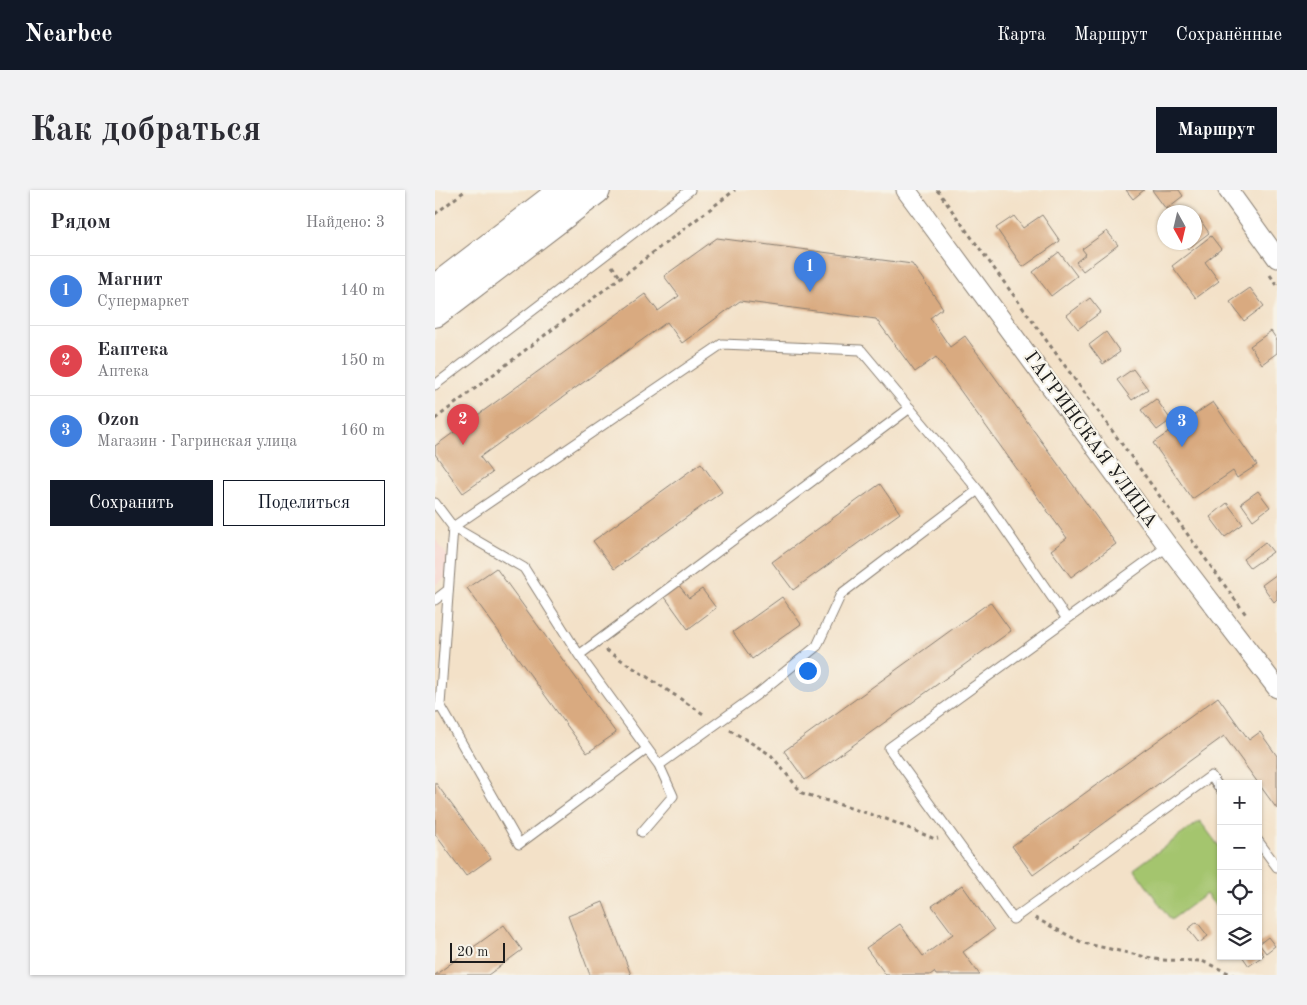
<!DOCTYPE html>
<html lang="ru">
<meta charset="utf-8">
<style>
body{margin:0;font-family:"Old Standard TT",serif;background:#f2f2f3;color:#2b2b33}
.controls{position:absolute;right:15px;bottom:15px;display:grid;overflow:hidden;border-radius:0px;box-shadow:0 1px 4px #0004}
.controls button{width:45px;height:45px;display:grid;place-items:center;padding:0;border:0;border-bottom:1px solid #e1e1e2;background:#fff;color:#2b2b33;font:25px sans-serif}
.compass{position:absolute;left:722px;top:15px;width:45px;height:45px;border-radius:50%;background:#fff;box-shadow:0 1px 4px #0004;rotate:172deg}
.scale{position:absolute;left:15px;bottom:12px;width:55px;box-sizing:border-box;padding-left:5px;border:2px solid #1c1c1c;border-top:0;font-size:14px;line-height:18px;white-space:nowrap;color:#1c1c1c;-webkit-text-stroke:4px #f7f3e8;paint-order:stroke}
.you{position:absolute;left:372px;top:480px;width:18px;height:18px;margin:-12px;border:4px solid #fff;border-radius:50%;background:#1a73e8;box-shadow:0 0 0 8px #1a73e833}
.badge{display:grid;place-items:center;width:32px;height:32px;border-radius:50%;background:#111827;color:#fff;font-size:16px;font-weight:700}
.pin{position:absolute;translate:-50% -41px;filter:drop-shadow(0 1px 2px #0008)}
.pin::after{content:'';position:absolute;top:26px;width:18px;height:15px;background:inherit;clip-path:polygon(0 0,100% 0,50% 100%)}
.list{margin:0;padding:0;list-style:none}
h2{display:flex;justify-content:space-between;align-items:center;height:65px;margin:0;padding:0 20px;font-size:21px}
h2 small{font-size:16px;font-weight:400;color:#7c7c81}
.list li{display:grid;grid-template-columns:32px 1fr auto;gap:15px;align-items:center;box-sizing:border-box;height:70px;padding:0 20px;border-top:1px solid #e1e1e2}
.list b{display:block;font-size:19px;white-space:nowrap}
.list p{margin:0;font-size:16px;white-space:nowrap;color:#7c7c81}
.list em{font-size:16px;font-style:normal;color:#7c7c81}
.actions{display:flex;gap:10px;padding:15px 20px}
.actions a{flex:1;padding:11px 0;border:1px solid #111827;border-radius:0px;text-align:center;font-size:18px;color:#111827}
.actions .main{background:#111827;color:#fff}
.icon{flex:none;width:28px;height:28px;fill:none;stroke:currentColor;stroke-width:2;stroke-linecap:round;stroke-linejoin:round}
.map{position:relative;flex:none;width:842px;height:785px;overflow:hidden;border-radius:0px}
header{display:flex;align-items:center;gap:30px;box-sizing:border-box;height:70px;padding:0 25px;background:#111827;color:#fff}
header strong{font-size:24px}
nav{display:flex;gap:28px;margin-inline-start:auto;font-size:18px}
.intro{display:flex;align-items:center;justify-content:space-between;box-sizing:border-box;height:120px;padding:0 30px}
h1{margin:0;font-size:35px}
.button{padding:12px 22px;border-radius:0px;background:#111827;color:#fff;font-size:18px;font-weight:700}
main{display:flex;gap:30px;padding:0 30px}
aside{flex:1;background:#fff;border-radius:0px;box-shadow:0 1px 4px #0004}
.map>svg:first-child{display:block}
</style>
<header>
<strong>Nearbee</strong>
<nav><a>Карта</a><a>Маршрут</a><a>Сохранённые</a></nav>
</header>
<div class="intro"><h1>Как добраться</h1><a class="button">Маршрут</a></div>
<main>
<aside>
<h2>Рядом<small>Найдено: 3</small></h2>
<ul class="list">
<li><span class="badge" style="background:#3f7fe0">1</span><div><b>Магнит</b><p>Супермаркет</p></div><em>140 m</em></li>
<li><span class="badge" style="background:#e0444e">2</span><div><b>Еаптека</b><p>Аптека</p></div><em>150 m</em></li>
<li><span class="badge" style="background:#3f7fe0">3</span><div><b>Ozon</b><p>Магазин · Гагринская улица</p></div><em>160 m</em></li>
</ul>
<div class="actions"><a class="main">Сохранить</a><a>Поделиться</a></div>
</aside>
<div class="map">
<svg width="842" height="785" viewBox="0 0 842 785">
<rect width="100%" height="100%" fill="#f7f3e8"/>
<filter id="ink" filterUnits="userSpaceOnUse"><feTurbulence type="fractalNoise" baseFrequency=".02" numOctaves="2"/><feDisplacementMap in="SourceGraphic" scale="10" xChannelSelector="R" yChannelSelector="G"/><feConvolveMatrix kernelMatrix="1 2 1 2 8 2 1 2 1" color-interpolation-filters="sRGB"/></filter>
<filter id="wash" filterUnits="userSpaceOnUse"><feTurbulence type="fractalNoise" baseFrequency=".0096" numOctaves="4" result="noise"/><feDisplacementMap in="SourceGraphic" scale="20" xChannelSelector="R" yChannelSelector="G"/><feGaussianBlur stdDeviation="1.12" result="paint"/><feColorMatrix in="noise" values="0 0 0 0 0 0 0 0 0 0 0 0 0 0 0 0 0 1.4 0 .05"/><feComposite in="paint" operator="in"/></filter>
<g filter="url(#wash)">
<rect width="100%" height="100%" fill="#f3e1c8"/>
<path fill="#f7d0cb" d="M0,349l22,30 -22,16z"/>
<path fill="#a4c56e" stroke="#607045" d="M765,631l21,28v64l-15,-19 -35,26 -37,-51z"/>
<g id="blocks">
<path fill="#d9aa80" d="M691,0h18l-11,9z
M717,0h27l4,6 -17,13z
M607,25l18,26 -37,26 -27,-39 18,-12 9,12z
M764,28l10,15 -21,16 -5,-7h11v-21z
M672,41l11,14 -35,26 -7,-9 10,-8 -4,-5z
M776,46l10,13 -16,13 14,19 -23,17 -24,-32z
M282,48l195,26 31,44 -13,10 20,29 15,-11 151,208 -45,33 -20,-27 16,-12 -131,-181 -21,15 -39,-53 -136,-18 -58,42 -15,-21 -187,135 12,16 -29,20 -28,-39v-8l210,-152 13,17 21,-15 -15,-20z
M624,62l18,24 -26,20 -18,-24z
M815,98l14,18 -20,15 -14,-19z
M655,108l11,14 -23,17 -11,-14z
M836,141l6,9v13l-15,11 -12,-18z
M671,142l14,20 -17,12 -14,-19z
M698,179l15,20 -16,11 -15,-20z
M721,209l15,21 -14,10 -16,-20z
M778,212l44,63 -20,13 -4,-7 -41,28 -39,-56z
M266,273l21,29 -108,77 -21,-28z
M445,294l20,29 -107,77 -21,-28z
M823,301l12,16 -17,13 -12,-17z
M792,313l16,21 -18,13 -15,-20z
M830,352l8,10 -23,16 -7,-9z
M61,378l120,165 -29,20 -120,-165z
M842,384v25l-3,3 -12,-17z
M242,393l12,15 13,-9 14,19 -28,21 -26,-36z
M347,407l19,27 -49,35 -19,-27z
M555,412l21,29 -206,149 -21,-29z
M783,507l31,43 11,-8 17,24v53l-53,-73 -191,139 -21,-29z
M0,592l56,76 -25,18 -31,-42z
M527,695l32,45 -31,22 17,23h-44l-2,-3 -4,3h-44l-20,-27 34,-24 23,32 30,-22 -21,-28z
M168,712l28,73h-41l-22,-59z
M762,732l11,14 -9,7 -11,-14z
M69,735l18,25 -34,25h-53z
M833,747l7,9 -9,7 -7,-9z
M823,758l6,7 -15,11 -7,-10h16z"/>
</g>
</g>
<g filter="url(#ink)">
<use href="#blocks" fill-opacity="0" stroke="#887e72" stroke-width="1"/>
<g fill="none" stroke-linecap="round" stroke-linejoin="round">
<defs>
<path id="service" d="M0,195l255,-195
M475,218l-331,247 -55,-87 -71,-41 269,-183 139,6 117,140 89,129
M0,313l18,24 -13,178 -4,2
M733,356l-279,202 124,171 198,-143 10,14
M0,410l13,-10
M144,465l80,110 100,-72 58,-47 24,-52 137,-104
M5,515l79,139 128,-95
M207,642l31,-36 -14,-31
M823,651l19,26"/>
<path id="minor" d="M471,0l262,356 109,142
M793,0l49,68"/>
<path id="primary" d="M0,99l129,-99
M0,123l161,-123"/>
</defs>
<use href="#service" stroke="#887e72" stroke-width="11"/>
<use href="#minor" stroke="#887e72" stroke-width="21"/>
<use href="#primary" stroke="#887e72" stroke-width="30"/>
<path stroke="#887e72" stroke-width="3" stroke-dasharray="4 4" stroke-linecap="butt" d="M502,0l310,426
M0,24l31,-24
M177,76l8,11
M835,85l7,10
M0,229l300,-229
M171,460l99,65
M295,540l41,25 31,38 84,26 49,20 3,-1
M600,728l48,25 77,17 42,1 31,14"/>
<use href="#service" stroke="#fff" stroke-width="9"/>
<use href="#minor" stroke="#fff" stroke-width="19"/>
<use href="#primary" stroke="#fff" stroke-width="28"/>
</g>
</g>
<g text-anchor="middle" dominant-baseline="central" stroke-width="4.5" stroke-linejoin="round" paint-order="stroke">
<g font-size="19" fill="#1c1c1c" stroke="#f7f3e8">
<text transform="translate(655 250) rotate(54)">ГАГРИНСКАЯ УЛИЦА</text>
</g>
</g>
</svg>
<div class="controls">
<button>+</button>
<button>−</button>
<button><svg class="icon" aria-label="locate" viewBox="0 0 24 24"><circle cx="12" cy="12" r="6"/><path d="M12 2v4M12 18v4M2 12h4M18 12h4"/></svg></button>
<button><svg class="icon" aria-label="layers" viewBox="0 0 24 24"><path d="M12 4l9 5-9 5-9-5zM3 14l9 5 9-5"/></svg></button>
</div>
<svg class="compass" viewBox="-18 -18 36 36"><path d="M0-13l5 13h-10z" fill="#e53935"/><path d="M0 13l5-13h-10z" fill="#7c7c81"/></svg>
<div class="scale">20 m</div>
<div class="you"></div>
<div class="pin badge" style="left:375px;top:102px;background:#3f7fe0">1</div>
<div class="pin badge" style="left:28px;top:255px;background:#e0444e">2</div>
<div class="pin badge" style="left:747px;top:257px;background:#3f7fe0">3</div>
</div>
</main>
